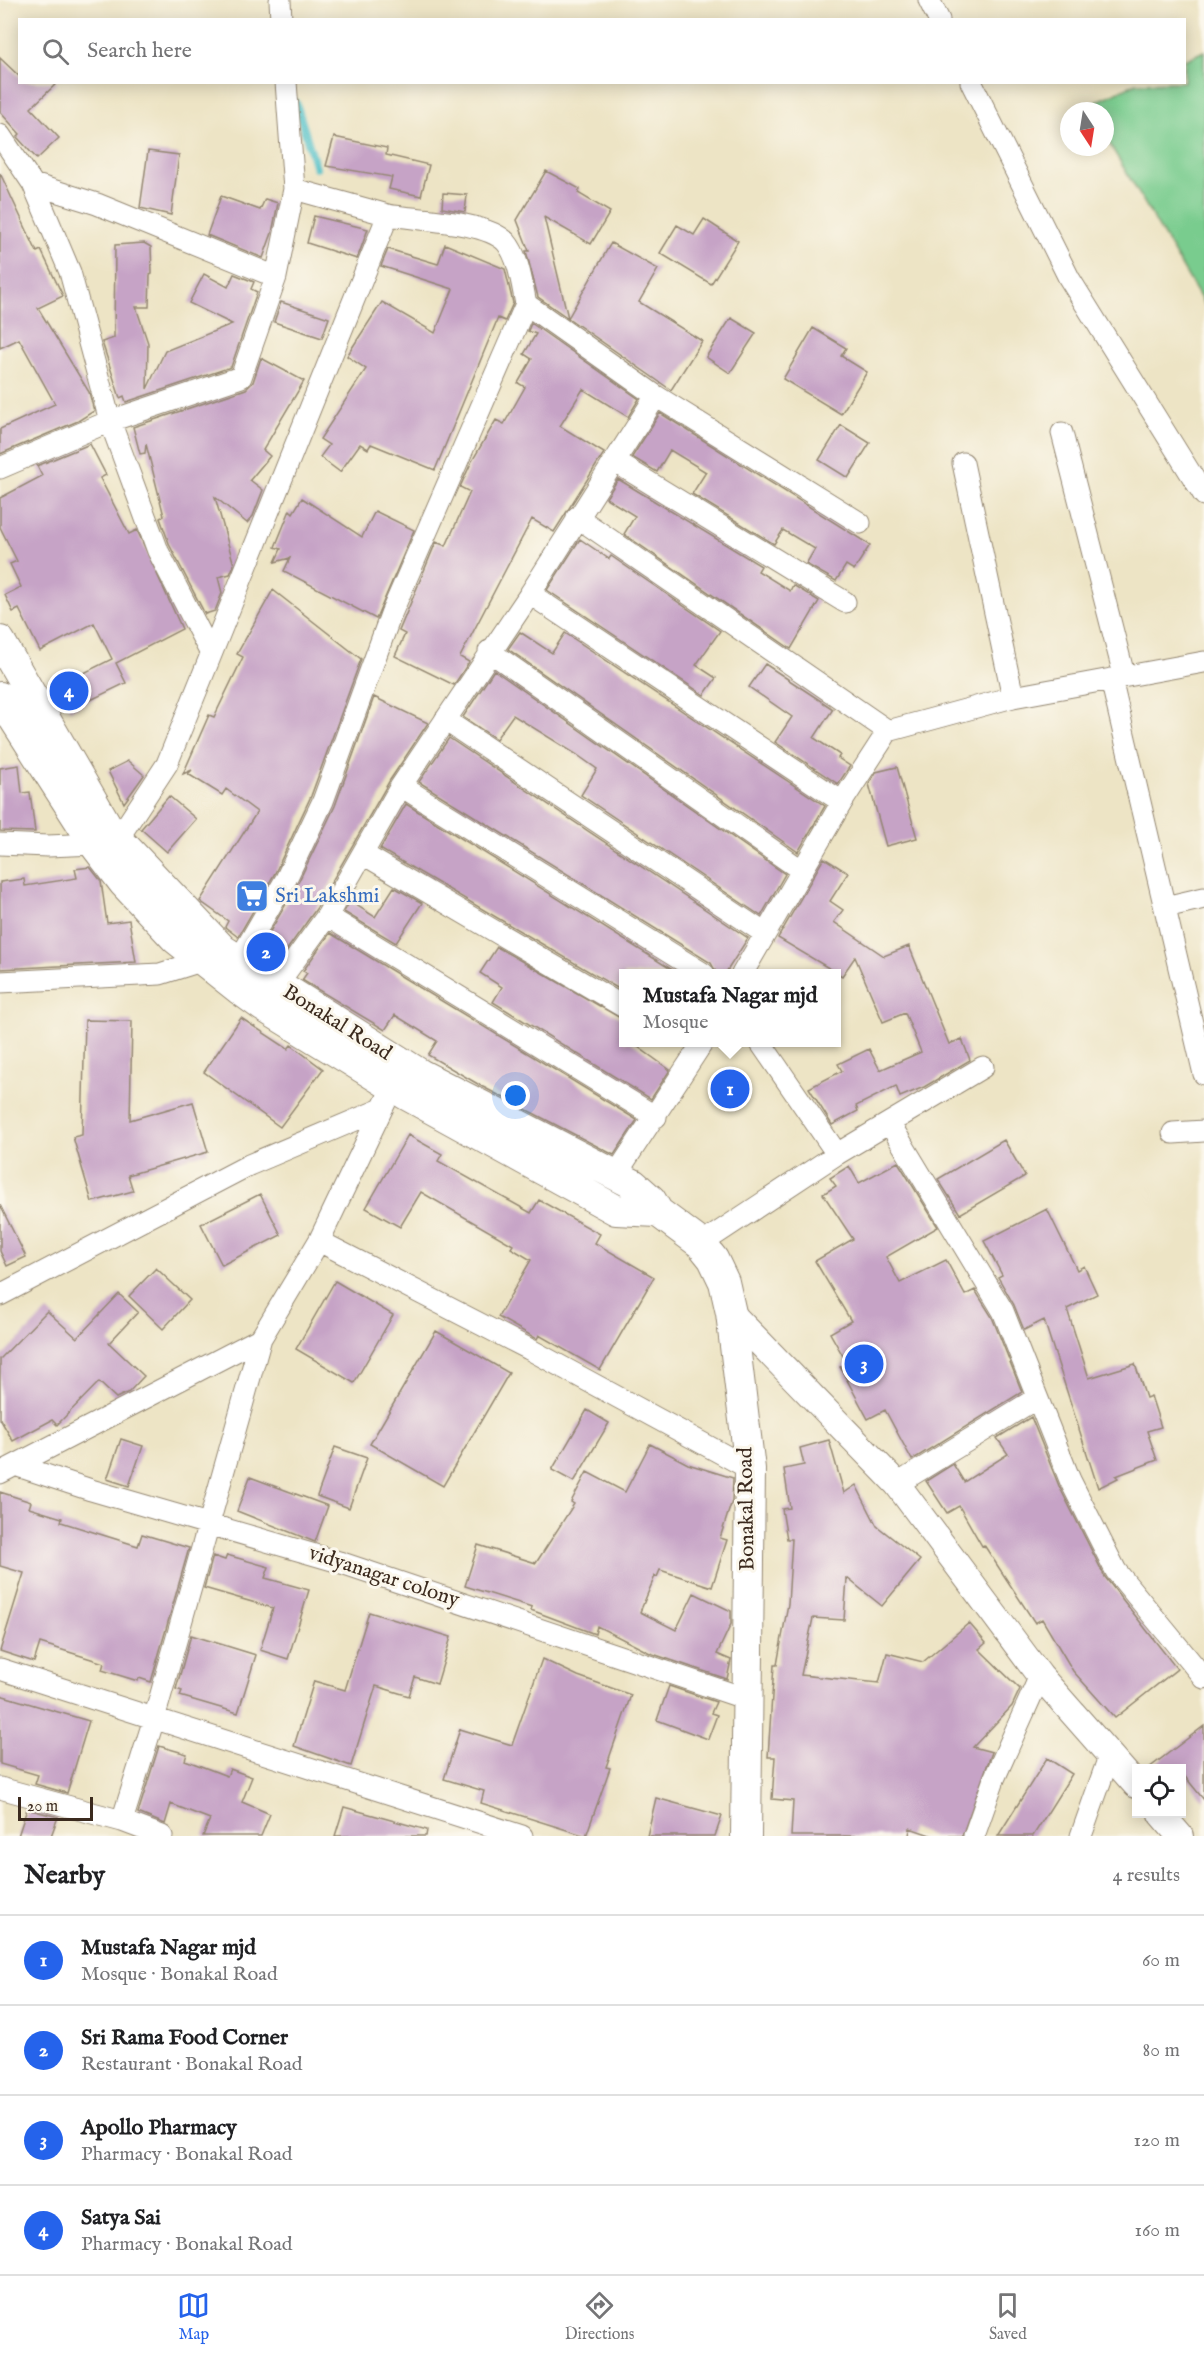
<!DOCTYPE html>
<meta charset="utf-8">
<style>
body{margin:0;font-family:"IM FELL English",serif;background:#f2f2f2;color:#202124}
.controls{position:absolute;right:18px;bottom:18px;display:grid;overflow:hidden;border-radius:0px;box-shadow:0 3px 15px #0003}
.controls button{width:54px;height:54px;display:grid;place-items:center;padding:0;border:0;border-bottom:2px solid #e0e0e0;background:#fff;color:#202124;font:30px sans-serif}
.compass{position:absolute;left:1060px;top:102px;width:54px;height:54px;border-radius:50%;background:#fff;box-shadow:0 3px 15px #0003;rotate:168deg}
.scale{position:absolute;left:18px;bottom:15px;width:75px;box-sizing:border-box;padding-left:6px;border:3px solid #3b2a1e;border-top:0;font-size:16px;line-height:21px;white-space:nowrap;color:#3b2a1e;-webkit-text-stroke:4px #fbf7ec;paint-order:stroke}
.you{position:absolute;left:516px;top:1096px;width:21px;height:21px;margin:-15px;border:4px solid #fff;border-radius:50%;background:#1a73e8;box-shadow:0 0 0 9px #1a73e833}
.badge{display:grid;place-items:center;width:39px;height:39px;border-radius:50%;background:#2563eb;color:#fff;font-size:20px;font-weight:700}
.pin{position:absolute;translate:-50% -50%;border:3px solid #fff;box-shadow:0 2px 6px #0006}
.popup{position:absolute;left:619px;top:969px;width:222px;height:78px;box-sizing:border-box;display:grid;place-content:center;border-radius:0px;background:#fff;filter:drop-shadow(0 2px 4px #0005);font-size:20px;white-space:nowrap;color:#757577}
.popup b{font-size:22px;color:#202124}
.popup::after{content:'';position:absolute;left:50%;top:100%;margin-left:-12px;border:12px solid transparent;border-top-color:#fff}
.list{margin:0;padding:0;list-style:none}
h2{display:flex;justify-content:space-between;align-items:center;height:78px;margin:0;padding:0 24px;font-size:26px}
h2 small{font-size:20px;font-weight:400;color:#757577}
.list li{display:grid;grid-template-columns:39px 1fr auto;gap:18px;align-items:center;box-sizing:border-box;height:90px;padding:0 24px;border-top:2px solid #e0e0e0}
.list b{display:block;font-size:22px;white-space:nowrap}
.list p{margin:0;font-size:20px;white-space:nowrap;color:#757577}
.list em{font-size:20px;font-style:normal;color:#757577}
.icon{flex:none;width:33px;height:33px;fill:none;stroke:currentColor;stroke-width:2;stroke-linecap:round;stroke-linejoin:round}
.map{position:relative;flex:none;width:1204px;height:1836px;overflow:hidden}
.search{position:absolute;background:#fff;box-shadow:0 3px 15px #0003;left:18px;right:18px;top:18px;height:66px;display:flex;align-items:center;gap:15px;box-sizing:border-box;padding:0 21px;border-radius:0px;color:#757577;font-size:22px}
.sheet{height:438px;background:#fff}
nav{display:flex;justify-content:space-around;align-items:center;box-sizing:border-box;height:84px;border-top:2px solid #e0e0e0;background:#fff;font-size:16px;color:#757577}
nav a{display:grid;justify-items:center;gap:3px}
nav .on{color:#2563eb}
.map>svg:first-child{display:block}
</style>
<div class="map">
<svg width="1204" height="1836" viewBox="0 0 1204 1836">
<rect width="100%" height="100%" fill="#fbf7ec"/>
<filter id="ink" filterUnits="userSpaceOnUse"><feTurbulence type="fractalNoise" baseFrequency=".0167" numOctaves="2"/><feDisplacementMap in="SourceGraphic" scale="12" xChannelSelector="R" yChannelSelector="G"/><feConvolveMatrix kernelMatrix="1 2 1 2 8 2 1 2 1" color-interpolation-filters="sRGB"/></filter>
<filter id="wash" filterUnits="userSpaceOnUse"><feTurbulence type="fractalNoise" baseFrequency=".008" numOctaves="4" result="noise"/><feDisplacementMap in="SourceGraphic" scale="24" xChannelSelector="R" yChannelSelector="G"/><feGaussianBlur stdDeviation="1.35" result="paint"/><feColorMatrix in="noise" values="0 0 0 0 0 0 0 0 0 0 0 0 0 0 0 0 0 1.4 0 .05"/><feComposite in="paint" operator="in"/></filter>
<g filter="url(#wash)">
<rect width="100%" height="100%" fill="#ede4c5"/>
<path fill="#79cc8e" stroke="#5a7b56" stroke-width="1.5" d="M1204,51v253l-99,-168v-25h-15l-3,-5 49,-23 48,-1 1,-22z"/>
<g fill="none" stroke-linecap="round" stroke-linejoin="round">
<path stroke="#53c1c8" stroke-width="8" d="M296,103l20,65"/>
</g>
<g id="blocks">
<path fill="#c6a3c6" d="M0,58l20,19v5h38l-27,26 28,30 -22,21 -20,-22 3,-3 -20,-22z
M334,137l53,11 -1,7 43,10 -8,31 -32,-7 3,-12 -66,-11z
M148,151l31,4 -8,60 -31,-7z
M546,171l34,18 -2,4 32,19 -19,32 -47,-27 24,101 43,-75 47,26 -19,33 63,39 -31,49 -133,-93 -12,-46h3l-12,-31z
M0,173l37,79 4,-2 22,46 -25,12 51,84 5,19 -16,10 -78,33v-25l55,-25 -36,-65 -19,9z
M443,193l24,2 -2,17 -23,-4z
M221,196l39,14 5,-11 13,4 -6,30 -9,25 -56,-23z
M314,216l54,13 -11,30 -50,-16z
M704,219l34,22 -27,43 -51,-31 17,-28 17,10z
M144,243l7,4 1,27 -2,1 -1,32h-13l12,36 -1,46 18,-38 67,-27 -43,-21 15,-29 24,13 6,-13 20,8 -3,7 6,3 -26,75 -105,35 -2,-6 -4,2 -18,-56 12,-4 1,-93z
M445,244l60,25 8,34 -8,18 -7,-3 -63,152 -64,-26 -3,5 -8,-5 -20,28 -20,-15 9,-12 -9,-6 46,-70 -19,-13 5,-8 30,-46 53,31 18,-44 -72,-23 7,-17 50,15z
M281,302l48,16 -7,20 -48,-16z
M731,318l25,15 -26,40 -24,-16z
M531,323l108,76 -11,18 -45,-28 -23,37 44,27 -50,79 -22,-13 -72,138 9,5 -15,23 -59,-29 10,-22 -6,-3 37,-89 10,4 24,-54 -10,-5 12,-26 24,-41 8,4 21,-37 -7,-4 14,-24 -8,-5 12,-20 -8,-3z
M813,328l33,20 -5,8 26,16 -26,42 -58,-35z
M261,358l43,23 -41,69 7,6 -20,24 13,10 -10,26 -6,7 -32,-26 19,68 -4,9 -12,3 4,16 -7,18 -10,3 -35,-68 -10,-28 4,-2 -18,-72 -1,9 -5,1 -7,-27 113,-38 7,-7z
M660,413l210,132 -16,25 -8,-5 -10,16 -30,-17 9,-15 -32,-19 -9,14 -82,-50 14,-22 -36,-22 -13,22 -25,-15z
M841,425l29,18 -22,35 -29,-18z
M90,444l16,31 -6,3 29,56 8,-4 45,99 -66,34 10,20 -56,27 -12,-24 54,-27 -18,-36 -54,28 -21,-42 -6,3 -8,-17 16,-8 -11,-23 7,-3 -17,-34v-29l42,-22 -5,-10z
M618,479l143,87 -3,5 32,20 3,-6 26,16 -28,48 -167,-115 11,-18 -29,-18z
M302,498l60,39 13,-26 39,19 -38,89 -92,-48 6,-13 -15,4 6,-13 -6,-2 15,-37 3,3z
M580,539l29,20 2,-3 109,75 -24,34 20,13 -12,17 -157,-105z
M273,590l88,69 -50,137 -36,77 -37,64 -13,-10 3,-6 -28,-20 57,-89 -31,-23 -4,6 -34,-21 4,-4 -9,4 26,-59 5,2 29,-60 -6,-3z
M520,632l32,21 13,-20 260,173 -27,46 -290,-203z
M765,664l68,45 -19,29 26,17 -2,3 12,8 -12,18 -63,-42 17,-25 -43,-30z
M494,670l291,204 -24,42 -180,-121 16,-26 -21,-15 -63,-39 -17,24 -33,-22z
M374,697l54,26 -38,57 -74,129 -35,49 -20,-11 36,-62 38,-79z
M449,738l299,200 -23,36h-8l-6,-11 -292,-181z
M128,761l16,14 -20,28 -16,-32z
M19,765l3,28 8,-1 5,40 -35,-1v-63z
M897,767l20,71 -31,8 -17,-62 7,-12z
M169,796l27,23 -29,33 -26,-23z
M406,804l273,170h-55v18l-244,-143z
M824,858l24,15 -18,28 13,9 -9,12 50,34 25,-10 40,98 13,-5 8,21 -46,27 -24,10 -4,-11 -40,20 2,5 -26,14 -23,-37 33,-17 -4,-7 31,-15 11,21 41,-18 -16,-39 -22,9 -28,-65 -13,19 -64,-38z
M90,867l11,14 6,42 22,-3 7,42 -136,7v-87l24,-3 1,7 52,-8 -2,-9z
M394,887l28,16 -26,40 -52,-31 6,-11 25,16z
M330,933l307,187 -23,35 -131,-68 -55,-32 9,-14 -42,-26 -10,15 -83,-50 5,-7 -4,-2z
M497,947l127,73v22h7l39,28 -19,29 -158,-97 9,-15 -22,-14z
M241,1018l47,31 3,-4 32,24 -43,58 -76,-55z
M85,1020l47,1 -2,99 63,-18 15,50 -80,23 5,16 -41,11 -19,-65 9,-2z
M408,1135l34,19 -4,7 93,52 8,-13 61,34 -5,9 59,34 -54,93 -61,-35 -2,4 -39,-22 33,-57 -20,-12 2,-3 -92,-53 -21,35 -34,-19z
M1004,1140l21,36 -65,38 -22,-35z
M898,1162l40,65 -52,30 14,26 46,-23 19,35 10,-5 17,27 30,75 -110,68 -27,-50 -17,9 -28,-52 7,-4 -17,-30 21,-12 -36,-60 38,-22 -30,-45 13,-8 -6,-8 19,-12 10,17z
M260,1194l21,41 -59,30 -21,-41z
M0,1205l26,52 -19,9 -7,-15z
M1047,1209l30,61 7,-4 13,28 -30,15 22,69 46,-14 11,34 5,-2 10,31 -14,4 10,29 -41,16 2,2 -20,10 -54,-168 -20,10 -10,-25 -16,-28 4,-2 -18,-34z
M156,1268l34,32 -27,29 -34,-33z
M335,1281l58,34 -39,68 -58,-34z
M119,1294l19,18 -29,31 35,33 -15,16 -13,6 -17,-16 -42,43 -5,-5 -39,21 -13,-22v-60l47,-48 30,27z
M436,1331l73,42 -66,113 -73,-42z
M587,1410l22,13 -35,59 -22,-12z
M1031,1417l28,69 46,91 72,92 -62,49 -42,-47 -31,-52 -7,4 -51,-78 -2,1 -23,-40 -12,7 -21,-32 27,-17 11,18 44,-28 -11,-16z
M121,1439l22,7 -14,40 -22,-7z
M829,1440l15,53 12,-8 21,41 43,34 -38,46 -35,-28 -3,42 -31,-2 -12,57 78,8 8,-30 36,9 46,-39 17,20 -7,6 41,40 -8,17 -39,41 19,5 -30,84h-29l-23,-8 -1,8h-118l2,-35 -21,-2 3,-42h-7l6,-92h3l11,-61 4,-65h-5l-5,-30 8,-1 -6,-39 20,-4 -4,-17z
M650,1444l38,20 45,14 -1,23 -12,37 7,2 -15,47 -52,-17 -3,7 -2,-1 -15,36 36,18 18,-37 37,18v13l-14,30 14,6 -4,19 -77,-26 -53,-27 -2,8 -64,-24 1,-3 -67,-21 13,-41 58,18 38,-59 -3,-2 16,-30 38,20z
M335,1447l32,11 -18,50 -32,-12z
M250,1477l78,29 -13,36 -78,-31z
M0,1492l31,10 -2,6 33,10 -1,4 77,24 4,-12 47,14 -38,134 -12,-4 -1,3 -36,-11 2,-7 -64,-20 -6,19 -34,-11 24,-78 -24,-7z
M227,1555l42,12 -4,11 44,12 -21,69 -28,-9 13,-42 -69,-20 9,-32 12,4z
M369,1612l82,25 -14,47 -22,-7 -6,19 -33,-10 -25,80 -57,-20 20,-65 31,9z
M191,1635l65,20 -18,58 -58,-17 2,-5 -6,-2z
M542,1659l36,17 53,19 -25,72 4,1 -24,68 -105,-33 3,-12 -40,-12 16,-50 52,16z
M669,1686l47,16 -5,11 6,2 -9,24 -51,-19z
M0,1695l89,26 -22,72 -32,-9 3,-9 -38,-11z
M1204,1726v74l-22,-27v-5h-33z
M159,1746l28,8 -2,6 42,16 3,-7 22,8 -10,25 28,12 -9,22h-58l7,-17 -39,-15 -6,20 -27,-11z
M1047,1758l25,16 -39,62h-35z
M656,1798l66,18 -7,20h-68z
M344,1807l83,23 -1,6h-91z
M27,1809l31,8 -7,19h-33z"/>
</g>
</g>
<g filter="url(#ink)">
<use href="#blocks" fill-opacity="0" stroke="#948772" stroke-width="1.5"/>
<g fill="none" stroke-linecap="round" stroke-linejoin="round">
<defs>
<path id="minor" d="M280,0l1,20
M929,0l10,20
M286,82l8,107
M971,82l98,196 135,217
M0,135l33,49 37,88 40,149 48,130 52,101
M33,184l64,20 179,73
M526,304l130,92 204,127
M1062,433l62,242
M614,461l231,141
M963,463l50,234
M0,468l110,-47 131,-44 35,-100 18,-88 94,26
M577,517l311,214
M530,594l312,208
M489,651l312,219
M1111,679l93,395
M445,720l319,213
M401,786l303,188
M117,840l50,-76 221,-549c30,5 98,6 118,27 13,15 16,43 20,62l-135,310 -68,187 -37,78 -47,81
M0,844l48,2 47,-2
M363,854l261,153
M1165,907l39,-9
M327,916l329,201
M742,974l100,-172 46,-71 125,-34 191,-35
M0,982l160,-8 44,-14
M276,986l51,-70 74,-130 129,-192 126,-198
M760,1042l77,112
M890,1124l113,187 67,169 46,91 88,107
M1173,1133l31,-2
M615,1176l88,-134
M319,1241l210,108 221,120
M701,1244l136,-90 146,-87
M0,1295l249,-130 130,-55
M18,1466l73,24 248,72 408,137
M0,1473l261,-135 58,-97 74,-155
M897,1484l140,-86
M0,1669l522,167
M0,1788l122,33 40,15
M122,1821l32,-102 107,-381
M974,1836l20,-57 46,-103
M1081,1836l29,-82"/>
<path id="tertiary" d="M731,1313l166,171 143,192 96,109
M1161,1814l19,22"/>
<path id="secondary" d="M0,641l110,190 113,119 197,124 213,110 18,16 7,12 43,32 12,15 11,23 7,31 19,156 -4,367
M0,697l97,151 26,34 53,57 63,50 25,18 141,87 211,116 42,2"/>
</defs>
<use href="#minor" stroke="#948772" stroke-width="23"/>
<use href="#tertiary" stroke="#948772" stroke-width="28"/>
<use href="#secondary" stroke="#948772" stroke-width="32"/>
<use href="#minor" stroke="#fff" stroke-width="21"/>
<use href="#tertiary" stroke="#fff" stroke-width="26"/>
<use href="#secondary" stroke="#fff" stroke-width="30"/>
</g>
</g>
<defs>
<symbol id="supermarket-square" viewBox="-11 -11 22 22"><rect x="-9" y="-9" width="18" height="18" rx="4" fill="#3f7fe0" stroke="#fbf7ec"/><path d="M-6-5.5h2.5l.6 2H6L4.5 2H-2.5L-4.4-4H-6ZM-1.5 3.2a1.3 1.3 0 1 0 .1 0ZM3 3.2a1.3 1.3 0 1 0 .1 0Z" fill="#fff"/></symbol>
</defs>
<g fill-rule="evenodd">
<use href="#supermarket-square" x="233" y="877" width="38" height="38"/>
</g>
<g text-anchor="middle" dominant-baseline="central" stroke-width="6" stroke-linejoin="round" paint-order="stroke">
<g font-size="21" fill="#366cbe" stroke="#fbf7ec" text-anchor="start">
<text x="275" y="896">Sri Lakshmi</text>
</g>
<g font-size="21" fill="#3b2a1e" stroke="#fbf7ec">
<text transform="translate(337 1023) rotate(32)">Bonakal Road</text>
<text transform="translate(747 1509) rotate(-91)">Bonakal Road</text>
<text transform="translate(384 1577) rotate(18)">vidyanagar colony</text>
</g>
</g>
</svg>
<div class="controls">
<button><svg class="icon" aria-label="locate" viewBox="0 0 24 24"><circle cx="12" cy="12" r="6"/><path d="M12 2v4M12 18v4M2 12h4M18 12h4"/></svg></button>
</div>
<svg class="compass" viewBox="-18 -18 36 36"><path d="M0-13l5 13h-10z" fill="#e53935"/><path d="M0 13l5-13h-10z" fill="#757577"/></svg>
<div class="scale">20 m</div>
<div class="you"></div>
<div class="pin badge" style="left:730px;top:1089px">1</div>
<div class="popup"><b>Mustafa Nagar mjd</b>Mosque</div>
<div class="pin badge" style="left:266px;top:952px">2</div>
<div class="pin badge" style="left:864px;top:1364px">3</div>
<div class="pin badge" style="left:69px;top:691px">4</div>
<div class="search"><svg class="icon" aria-label="search" viewBox="0 0 24 24"><circle cx="10" cy="10" r="6"/><path d="M15 15l6 6"/></svg>Search here</div>
</div>
<section class="sheet">
<h2>Nearby<small>4 results</small></h2>
<ul class="list">
<li><span class="badge">1</span><div><b>Mustafa Nagar mjd</b><p>Mosque · Bonakal Road</p></div><em>60 m</em></li>
<li><span class="badge">2</span><div><b>Sri Rama Food Corner</b><p>Restaurant · Bonakal Road</p></div><em>80 m</em></li>
<li><span class="badge">3</span><div><b>Apollo Pharmacy</b><p>Pharmacy · Bonakal Road</p></div><em>120 m</em></li>
<li><span class="badge">4</span><div><b>Satya Sai</b><p>Pharmacy · Bonakal Road</p></div><em>160 m</em></li>
</ul>
</section>
<nav>
<a class="on"><svg class="icon" aria-label="map" viewBox="0 0 24 24"><path d="M3 6l6-2 6 2 6-2v14l-6 2-6-2-6 2zM9 4v14M15 6v14"/></svg>Map</a>
<a><svg class="icon" aria-label="directions" viewBox="0 0 24 24"><path d="M12 3l9 9-9 9-9-9zM9 14v-3h6M13 9l2 2-2 2"/></svg>Directions</a>
<a><svg class="icon" aria-label="saved" viewBox="0 0 24 24"><path d="M7 4h10v16l-5-4-5 4z"/></svg>Saved</a>
</nav>
